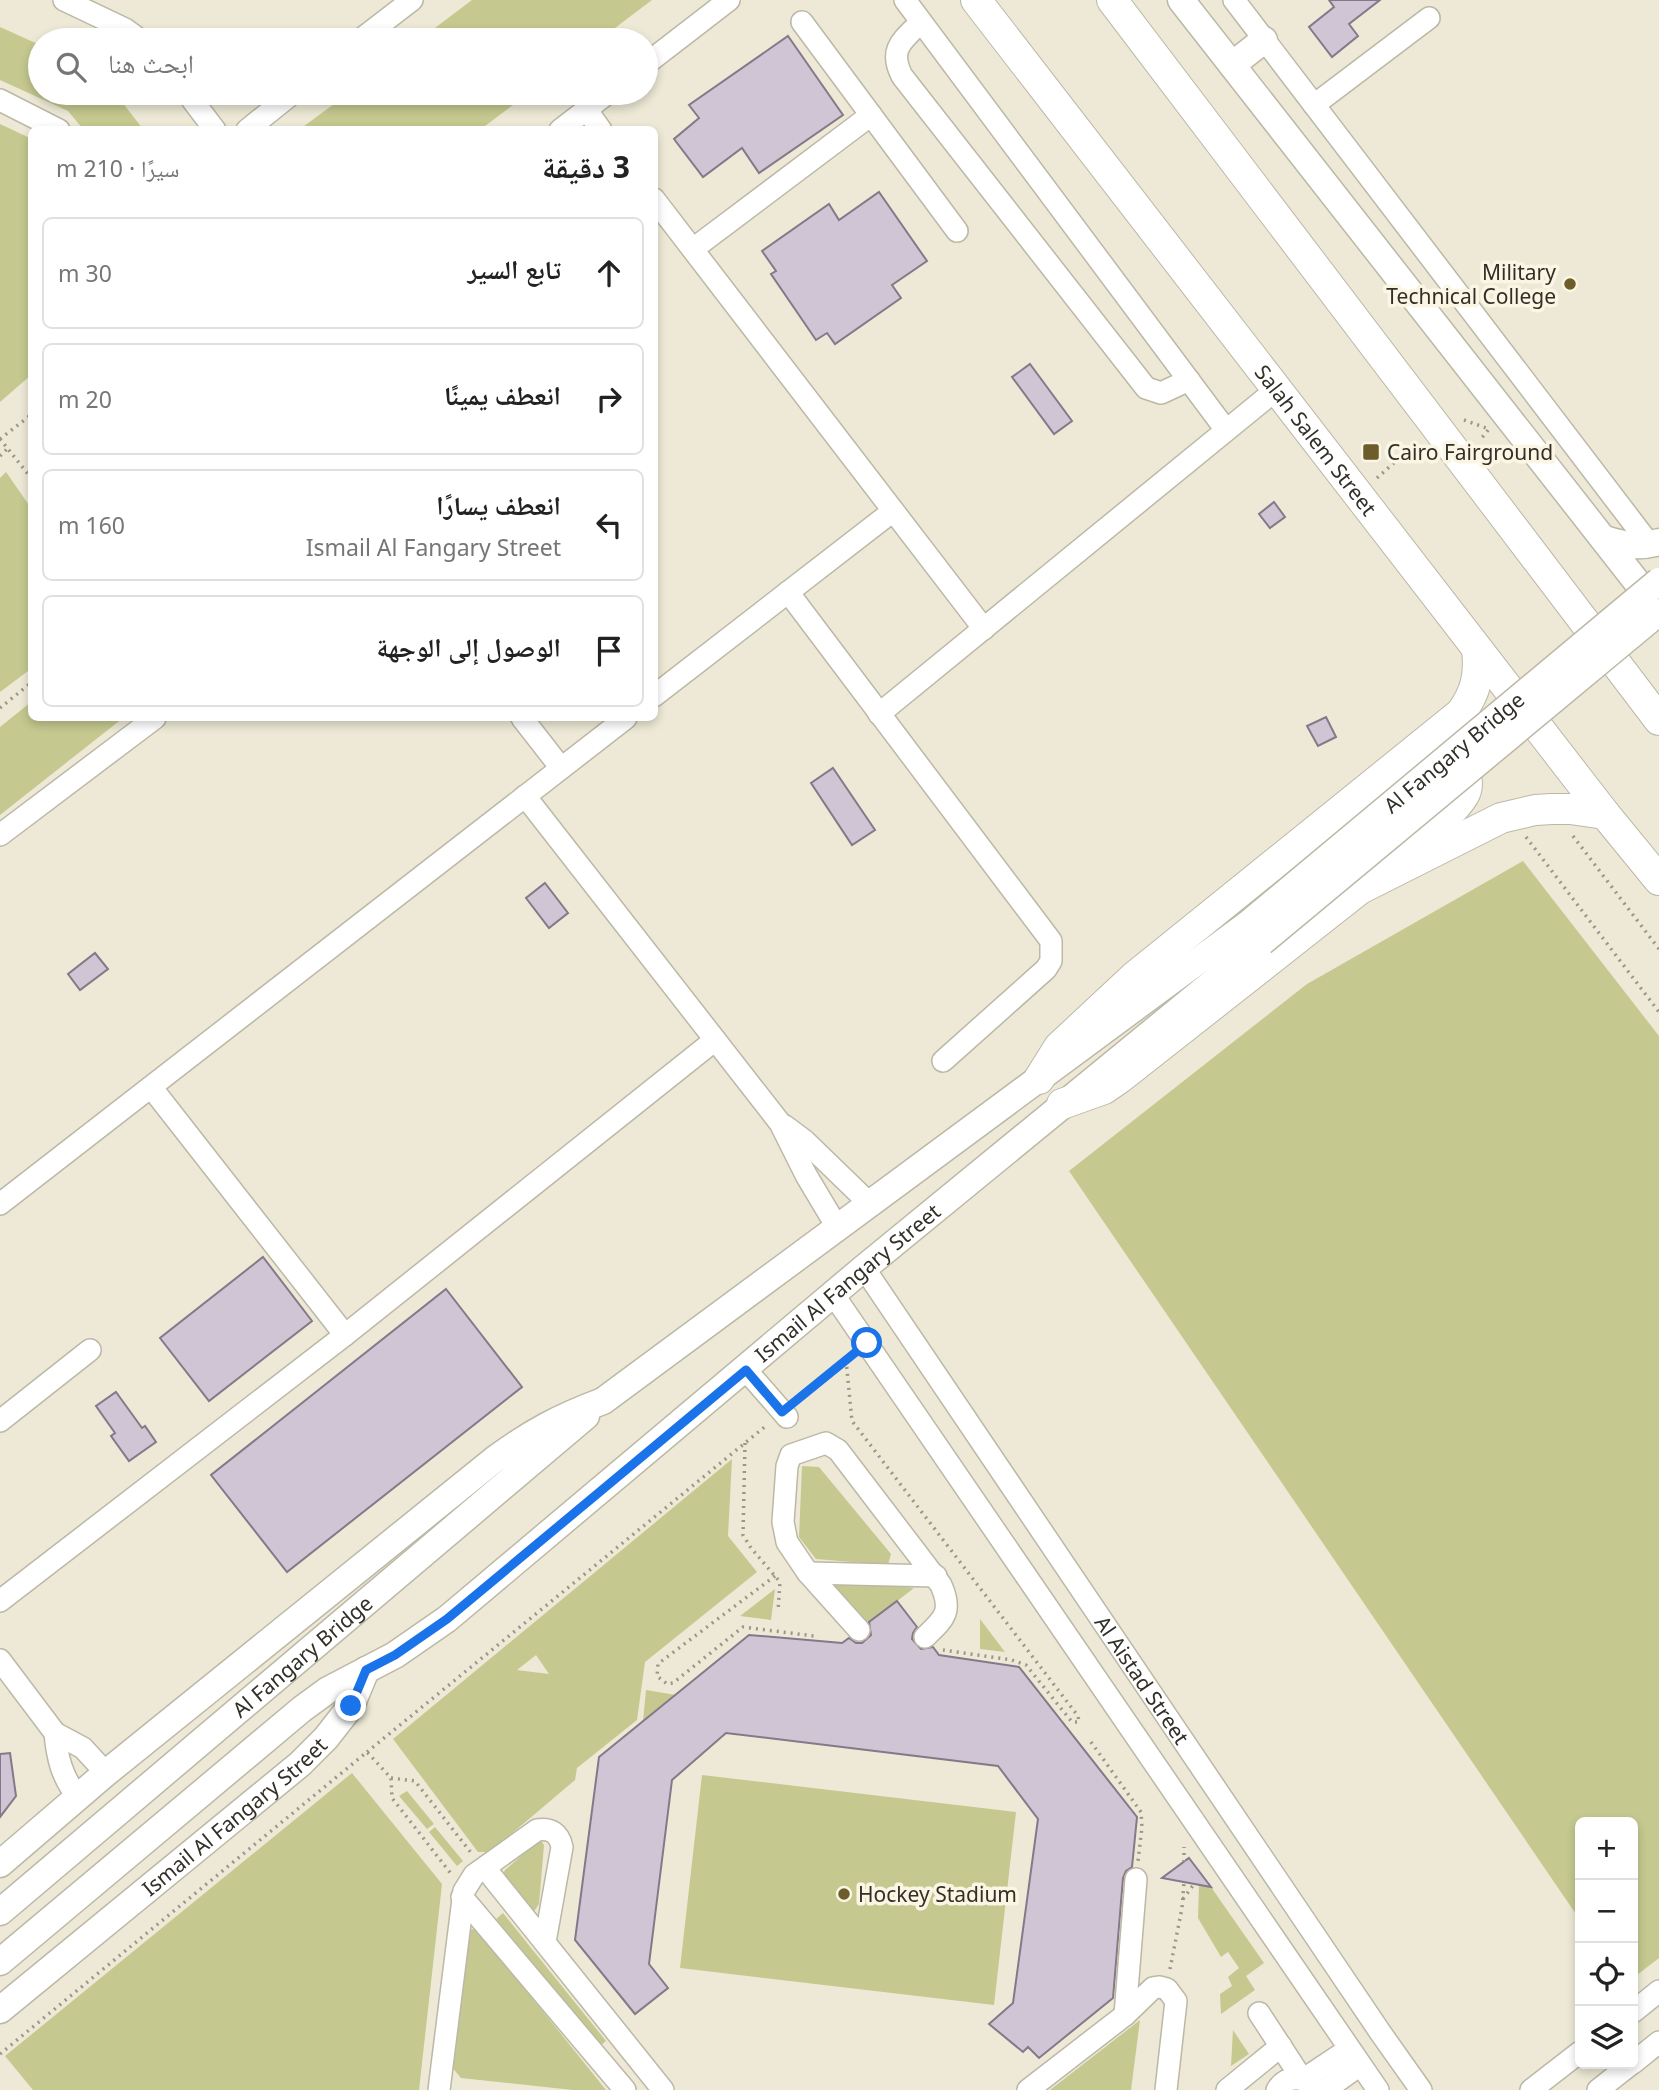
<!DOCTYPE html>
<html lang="ar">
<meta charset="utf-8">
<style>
body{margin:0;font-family:"Noto Sans","Noto Naskh Arabic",sans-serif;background:#f6f6f6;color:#222;direction:rtl}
.controls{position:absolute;right:21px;bottom:21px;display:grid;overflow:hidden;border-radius:10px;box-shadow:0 4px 10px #0003}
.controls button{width:63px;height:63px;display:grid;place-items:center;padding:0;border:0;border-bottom:2px solid #e0e0e0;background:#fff;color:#222;font:35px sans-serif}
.stop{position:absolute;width:21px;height:21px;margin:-16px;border:5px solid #1a73e8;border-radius:50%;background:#fff}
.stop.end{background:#1a73e8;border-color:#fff;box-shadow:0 2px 7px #0008}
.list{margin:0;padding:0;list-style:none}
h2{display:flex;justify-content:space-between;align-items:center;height:91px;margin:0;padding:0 28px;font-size:30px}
h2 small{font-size:23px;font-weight:400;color:#767676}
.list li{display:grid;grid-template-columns:46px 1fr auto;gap:21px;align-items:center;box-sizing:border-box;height:112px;margin:0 14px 14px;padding:0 14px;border:2px solid #e0e0e0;border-radius:10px}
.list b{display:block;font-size:26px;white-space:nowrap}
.list p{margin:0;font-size:23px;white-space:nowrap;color:#767676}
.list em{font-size:23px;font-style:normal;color:#767676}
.icon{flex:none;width:38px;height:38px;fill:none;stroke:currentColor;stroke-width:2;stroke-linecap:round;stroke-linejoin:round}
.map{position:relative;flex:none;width:1659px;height:2090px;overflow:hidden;direction:ltr}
.search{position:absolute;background:#fff;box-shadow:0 4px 10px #0003;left:28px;top:28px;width:630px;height:77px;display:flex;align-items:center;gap:18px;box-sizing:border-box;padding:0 24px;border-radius:38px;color:#767676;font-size:26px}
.panel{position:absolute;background:#fff;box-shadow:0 4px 10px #0003;left:28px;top:126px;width:630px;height:595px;border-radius:10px;direction:rtl}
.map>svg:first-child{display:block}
</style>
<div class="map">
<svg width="1659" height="2090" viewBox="0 0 1659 2090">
<rect width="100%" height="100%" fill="#ede9d6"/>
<path fill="#c5c98f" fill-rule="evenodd" d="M472,0h180l-53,40h-180z
M0,27l40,18v48h75l28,36h-60l-15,-18 -68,-31z
M349,93h180l-48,36h-181z
M0,124l32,15 -1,236 -31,27z
M6,472l25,36 1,160 -32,24v-214z
M31,702l1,16h91l-123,97v-88z
M1523,861l136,175v922l-26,20v-156h-53v98l-511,-749 238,-187z
M732,1459l-4,77 29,36 -112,90 -8,58 -60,48 -2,12 -85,72h-12l-85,-113zM536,1655l13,19 -32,-4z
M802,1466l17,1 72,87 -3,11 -72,-6 -17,-22z
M837,1579l77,9 -49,38 -34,-41z
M775,1589l-4,31 -31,-4z
M980,1619l25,33 -25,-3z
M646,1690l30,5 -33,26z
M352,1773l90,111 -23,206h-386l-28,-34z
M702,1775l314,37 -22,193 -314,-37z
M407,1791l27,33 -7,5 -28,-33z
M435,1827l28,34 -6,5 -28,-34z
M537,1842h5l2,3 -5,59 -4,6 -4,1 -29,-35 3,-6z
M1199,1885l12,2 53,76 -18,13 9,14 -34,24 -1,-20 12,-8 -4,-9 11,-9 -11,-16 -7,5 -23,-39z
M503,1913l103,128 -7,6 -103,-128z
M476,1928l130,162h-33l-112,-12 -10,-12 16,-135z
M1140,2020l-9,70h-81z
M1233,2030l16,24 -18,12z"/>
<path fill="#d0c5d5" stroke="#837988" stroke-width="2" d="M1329,0h51l-31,24 9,12 -26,21 -23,-30 25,-20z
M788,36l55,79 -84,58 -17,-25 -39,29 -29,-38 25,-21 -10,-13z
M879,192l48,69 -35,24 9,13 -66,46 -8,-11 -11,7 -45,-66 5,-3 -14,-20 67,-47 10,16z
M1030,364l42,57 -18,13 -42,-57z
M1274,502l11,15 -15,11 -11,-14z
M1326,717l10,20 -18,9 -11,-20z
M833,768l42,62 -23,15 -41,-62z
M545,883l23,30 -19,15 -23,-30z
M95,953l13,16 -28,21 -12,-16z
M263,1257l49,64 -103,80 -49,-63z
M446,1289l76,98 -235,185 -76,-97z
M116,1392l26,36 3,-2 11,16 -27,19 -18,-25 4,-3 -19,-27z
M897,1601l20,26 -4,6 -1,6 9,10 12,-2 6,8 80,12 118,150 -5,50 -6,4 -3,7 -10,120 -74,60 -11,-11 -5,5 -34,-28 24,-21 25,-184 -40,-53 -272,-33 -54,47 -23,184 19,24 -33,26 -60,-74 24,-183 150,-122 93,8 7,-5 7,5h6l9,-8 -2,-13z
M10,1753l6,43 -16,21v-63z
M1189,1858l22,29 -49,-9z"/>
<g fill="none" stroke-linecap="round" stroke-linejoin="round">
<defs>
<g id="minor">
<path d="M64,0l61,29 15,11"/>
<path d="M905,0l321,430"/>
<path d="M1234,0l416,545"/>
<path d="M802,22l155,209"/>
<path d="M921,22c-18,18 -33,27 -19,54l244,312 15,5 28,-13"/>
<path d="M360,40l52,-40"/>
<path d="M646,64l83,-64"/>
<path d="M187,93l28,37"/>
<path d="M0,100l59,30"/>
<path d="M1314,105l115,-87"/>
<path d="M586,109l15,21"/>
<path d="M247,130l46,-37"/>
<path d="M560,130l48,-37"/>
<path d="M654,199l330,430"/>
<path d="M693,249l178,-134"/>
<path d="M788,592l263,349v20l-5,8 -103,92"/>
<path d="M654,696l239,-185"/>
<path d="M879,714l398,-325"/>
<path d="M522,718l39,50"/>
<path d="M525,796l255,327 26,52 31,52"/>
<path d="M0,835l155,-117"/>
<path d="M151,1087l194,248"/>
<path d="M785,1126l20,15 64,62"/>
<path d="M0,1204l626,-486"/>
<path id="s1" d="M864,1268l516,764 41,58"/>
<path d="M833,1294l545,796"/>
<path d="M746,1370l41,47"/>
<path d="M0,1421l90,-71"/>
<path d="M808,1573l128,3"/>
<path d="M0,1601l345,-266 370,-295"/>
<path d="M859,1630l-51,-57 -21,-31 -4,-20 4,-56 4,-11 35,-12 12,7 103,135c12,27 3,34 -16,52"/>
<path d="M0,1660l55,73 28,15 23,25"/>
<path d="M55,1733c2,24 7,45 23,64"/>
<path d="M485,1868l178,222"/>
<path d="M462,1897l163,193"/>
<path d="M1633,2012l26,-21"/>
<path d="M1259,2013l43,66"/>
<path d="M1125,2015l11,-136"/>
<path d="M1633,2063l26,-21"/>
<path d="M1304,2079l45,-30"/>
<path d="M439,2090l25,-199 10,-16 63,-45c14,-2 22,3 25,17l-17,95"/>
<path d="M1028,2090l97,-75 28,-27 7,-1 7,2 9,12 -10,89"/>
<path d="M1227,2090l54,-44"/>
<path d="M1277,2090c10,-16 29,-14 39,0"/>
<path d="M1325,2090l35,-25"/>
<path d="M1531,2090l49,-38"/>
<path d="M1598,2090l33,-26"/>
</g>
<g id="major">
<path d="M1181,0l477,609"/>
<path d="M1232,65l32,-25"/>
<path d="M1605,539c18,6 35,9 54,3"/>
<path d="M0,1864l106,-91 389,-314c37,-27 65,-42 108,-58l645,-477"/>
<path id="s2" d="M0,1912l586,-496"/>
<path id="s3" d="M0,1962l302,-253 26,-19 67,-35 52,-36 417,-351 398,-326"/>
<path id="s4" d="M0,2010l300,-246 26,-26 25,-32 15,-36"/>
</g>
<g id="highway">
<path id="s5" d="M976,0l629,814 54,66"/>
<path d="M1112,0l547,720"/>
<path d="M1394,858c22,-21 54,-37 70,-63 7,-12 0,-31 -8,-41"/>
<path d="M1039,1079l20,-32 75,-70 327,-264c15,-21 19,-38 16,-64"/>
<path d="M1062,1104l42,-15 16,-11 240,-189 141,-71 34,-8 17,-1h18l35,5"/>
</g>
</defs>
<use href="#minor" stroke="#bcb8a6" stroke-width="24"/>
<use href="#major" stroke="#bcb8a6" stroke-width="29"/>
<use href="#highway" stroke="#bcb8a6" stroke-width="32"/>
<path stroke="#9a9789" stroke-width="3.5" stroke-dasharray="2 5" stroke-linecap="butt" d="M1464,420l25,9 -9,11
M0,439l32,40
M0,439l32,-25
M0,456l8,-8
M1377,478l39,-35
M0,708l32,-26
M1573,836l86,113
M1526,837l133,175
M846,1360l6,61 226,295 1,6h-7l-46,-57 -14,-5 -69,-10
M797,1400l54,-43
M745,1443l-2,92 8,13 29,34 -2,29
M775,1576l-112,84 -5,4 -1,12 10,8 6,-1 70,-56 71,9
M1091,1742l50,70 1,15 -4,34
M367,1752l400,-327
M391,1778l24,3 57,73
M1184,1862v-15
M1183,1899l11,-15
M1170,1969l12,-61 2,-26
M0,2054l367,-302 24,26 1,20 60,77"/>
<use href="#minor" stroke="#fff" stroke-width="21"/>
<use href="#major" stroke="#fff" stroke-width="26"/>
<use href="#highway" stroke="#fff" stroke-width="30"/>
<defs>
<g id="major-bridge">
<path id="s6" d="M1248,924l411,-343"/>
<path d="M1262,942l397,-330"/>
</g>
</defs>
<use href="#major-bridge" stroke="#bcb8a6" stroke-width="29" stroke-linecap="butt"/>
<use href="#major-bridge" stroke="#fff" stroke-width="26"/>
</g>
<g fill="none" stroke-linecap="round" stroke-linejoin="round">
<path stroke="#1a73e8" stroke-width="9" d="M351,1706l15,-36 29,-15 52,-36 299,-249 36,42 85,-69"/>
</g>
<g fill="#6d5d2a" stroke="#faf6e3" stroke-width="2.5">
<circle cx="1570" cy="284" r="7"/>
<rect x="1362" y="443" width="18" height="18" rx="3.5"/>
<circle cx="844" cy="1894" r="7"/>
</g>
<g text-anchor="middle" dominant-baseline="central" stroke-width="7" stroke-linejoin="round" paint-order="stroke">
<g font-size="21" fill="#312f28" stroke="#faf6e3" text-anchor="start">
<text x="1556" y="272" text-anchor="end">Military<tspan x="1556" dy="24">Technical College</tspan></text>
<text x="1387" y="452">Cairo Fairground</text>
<text x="858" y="1894">Hockey Stadium</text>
</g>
<g font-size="21" fill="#312f28" stroke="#faf6e3">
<text stroke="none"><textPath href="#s5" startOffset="556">Salah Salem Street</textPath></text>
<text stroke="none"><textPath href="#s6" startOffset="268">Al Fangary Bridge</textPath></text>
<text stroke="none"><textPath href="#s3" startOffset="1088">Ismail Al Fangary Street</textPath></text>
<text stroke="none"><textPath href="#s2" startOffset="396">Al Fangary Bridge</textPath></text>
<text stroke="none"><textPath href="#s1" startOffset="497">Al Aistad Street</textPath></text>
<text stroke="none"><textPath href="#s4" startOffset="304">Ismail Al Fangary Street</textPath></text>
</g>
</g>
</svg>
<div class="controls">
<button>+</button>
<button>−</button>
<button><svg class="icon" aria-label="locate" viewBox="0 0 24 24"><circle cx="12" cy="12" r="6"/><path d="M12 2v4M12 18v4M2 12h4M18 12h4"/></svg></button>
<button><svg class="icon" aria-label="layers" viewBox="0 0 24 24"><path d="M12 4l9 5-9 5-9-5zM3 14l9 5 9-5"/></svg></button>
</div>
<div class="stop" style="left:867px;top:1343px"></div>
<div class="stop end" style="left:351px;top:1706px"></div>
<div class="search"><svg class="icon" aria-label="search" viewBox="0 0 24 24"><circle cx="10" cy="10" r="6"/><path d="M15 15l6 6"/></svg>ابحث هنا</div>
<section class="panel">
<h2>3 دقيقة<small>سيرًا · 210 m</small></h2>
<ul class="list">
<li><svg class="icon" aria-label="ahead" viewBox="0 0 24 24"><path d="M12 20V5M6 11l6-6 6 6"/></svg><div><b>تابع السير</b></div><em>30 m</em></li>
<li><svg class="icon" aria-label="right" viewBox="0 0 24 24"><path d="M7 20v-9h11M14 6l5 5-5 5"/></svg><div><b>انعطف يمينًا</b></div><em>20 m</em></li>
<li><svg class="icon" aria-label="left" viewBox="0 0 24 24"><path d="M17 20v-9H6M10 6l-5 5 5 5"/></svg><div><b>انعطف يسارًا</b><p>Ismail Al Fangary Street</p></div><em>160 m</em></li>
<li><svg class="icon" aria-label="arrive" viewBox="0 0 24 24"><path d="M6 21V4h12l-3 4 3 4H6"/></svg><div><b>الوصول إلى الوجهة</b></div></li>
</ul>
</section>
</div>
